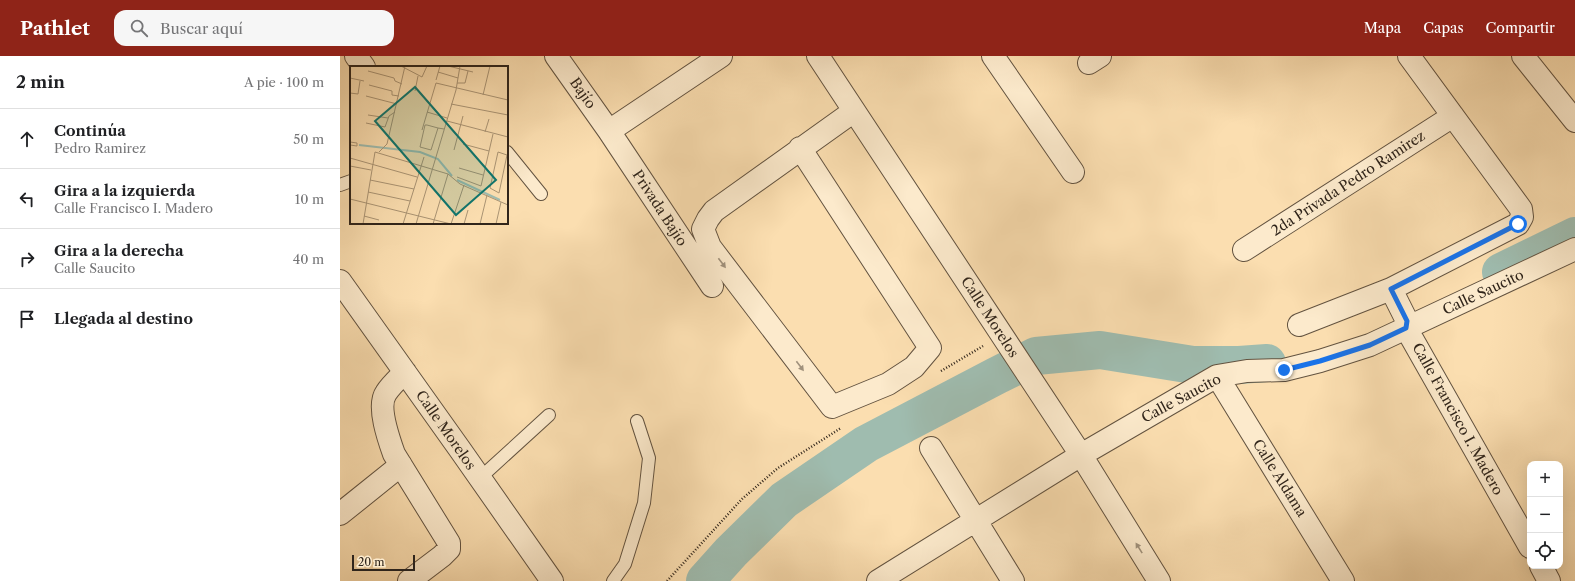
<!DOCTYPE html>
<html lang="es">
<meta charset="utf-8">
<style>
body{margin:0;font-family:"Libre Caslon Text",serif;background:#f6f6f6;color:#202124}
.controls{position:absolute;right:12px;bottom:12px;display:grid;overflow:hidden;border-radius:8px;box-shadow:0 4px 16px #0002}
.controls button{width:36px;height:36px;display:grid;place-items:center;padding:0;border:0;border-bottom:1px solid #e0e0e0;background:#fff;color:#202124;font:20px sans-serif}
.scale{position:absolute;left:12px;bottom:10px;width:63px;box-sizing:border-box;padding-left:4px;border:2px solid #30251b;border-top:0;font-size:11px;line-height:14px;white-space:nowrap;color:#30251b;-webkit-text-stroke:3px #fceacc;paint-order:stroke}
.stop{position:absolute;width:12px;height:12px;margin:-9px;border:3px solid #1a73e8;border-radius:50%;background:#fff}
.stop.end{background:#1a73e8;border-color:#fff;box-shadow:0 1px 4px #0008}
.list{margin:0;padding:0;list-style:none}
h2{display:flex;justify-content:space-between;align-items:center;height:52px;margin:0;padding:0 16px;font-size:17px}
h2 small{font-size:13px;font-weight:400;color:#757577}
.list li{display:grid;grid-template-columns:26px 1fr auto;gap:12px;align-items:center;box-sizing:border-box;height:60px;padding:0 16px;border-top:1px solid #e0e0e0}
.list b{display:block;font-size:15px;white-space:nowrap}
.list p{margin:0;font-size:13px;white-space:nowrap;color:#757577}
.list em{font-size:13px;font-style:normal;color:#757577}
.icon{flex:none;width:22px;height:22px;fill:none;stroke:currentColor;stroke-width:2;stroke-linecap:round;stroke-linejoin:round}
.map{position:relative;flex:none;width:1235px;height:525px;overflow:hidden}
header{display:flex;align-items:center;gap:24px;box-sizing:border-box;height:56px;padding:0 20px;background:#8f2418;color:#fff}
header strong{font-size:19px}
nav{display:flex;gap:22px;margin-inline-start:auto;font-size:14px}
.search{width:280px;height:36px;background:#f6f6f6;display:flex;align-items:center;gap:10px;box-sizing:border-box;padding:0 14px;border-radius:12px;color:#757577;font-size:15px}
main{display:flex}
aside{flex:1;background:#fff}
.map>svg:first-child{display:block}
</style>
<header>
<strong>Pathlet</strong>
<div class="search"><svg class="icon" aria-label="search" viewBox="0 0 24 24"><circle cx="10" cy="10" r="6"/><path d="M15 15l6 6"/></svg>Buscar aquí</div>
<nav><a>Mapa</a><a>Capas</a><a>Compartir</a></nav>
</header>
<main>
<aside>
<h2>2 min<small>A pie · 100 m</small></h2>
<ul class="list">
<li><svg class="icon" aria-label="ahead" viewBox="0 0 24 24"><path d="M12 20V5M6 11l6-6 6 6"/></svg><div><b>Continúa</b><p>Pedro Ramirez</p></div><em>50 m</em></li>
<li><svg class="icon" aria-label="left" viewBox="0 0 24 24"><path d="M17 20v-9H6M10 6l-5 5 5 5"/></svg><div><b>Gira a la izquierda</b><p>Calle Francisco I. Madero</p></div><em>10 m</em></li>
<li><svg class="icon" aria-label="right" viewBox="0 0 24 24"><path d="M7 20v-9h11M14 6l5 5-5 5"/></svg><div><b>Gira a la derecha</b><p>Calle Saucito</p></div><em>40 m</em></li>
<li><svg class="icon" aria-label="arrive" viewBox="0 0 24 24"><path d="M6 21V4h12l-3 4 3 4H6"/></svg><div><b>Llegada al destino</b></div></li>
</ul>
</aside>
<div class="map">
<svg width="1235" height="525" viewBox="0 0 1235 525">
<rect width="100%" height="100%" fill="#fbdeb0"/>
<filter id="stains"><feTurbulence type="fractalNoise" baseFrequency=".005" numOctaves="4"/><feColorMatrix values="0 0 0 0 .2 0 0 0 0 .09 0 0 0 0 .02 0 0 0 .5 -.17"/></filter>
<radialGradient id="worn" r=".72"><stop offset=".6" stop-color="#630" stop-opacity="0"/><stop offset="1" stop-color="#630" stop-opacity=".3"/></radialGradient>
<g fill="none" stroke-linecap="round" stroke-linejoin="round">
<path stroke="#9fbcaf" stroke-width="38" d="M1161,216l74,-36
M365,525l26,-29 53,-52 82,-56 130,-68 40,-20 64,-6 93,15h46l28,-2"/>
<defs>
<path id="lane" d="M167,96l34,42
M0,129l11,-4
M140,422l69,-63
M273,525l12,-17 19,-61 5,-45 -12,-37"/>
<path id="street" d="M16,0l8,11
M216,0l53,75 103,155
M478,0l263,399 78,126
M653,0l80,116
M1183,0l52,65
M749,7l11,-7
M269,75l112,-75
M460,92l130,200 -16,19 -26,17 -56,23 -122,-160 -7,-18 5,-10 6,-8 140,-100
M904,194l209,-134
M0,225l121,170 91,130
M1051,233l16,32 -1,7 124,219
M959,269l92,-36 127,-65 4,-7 -1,-8 -112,-153
M65,316c-6,6 -14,13 -19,21 -9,13 3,47 8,61l55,89v6l-7,7 -33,25
M877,320l126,205
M591,392l82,133
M0,458l61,-49
M1201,510l8,15
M538,525l203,-126 136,-79 30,-5 37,-1 36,-9 50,-16 205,-96"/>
</defs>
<use href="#lane" stroke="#635340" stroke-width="14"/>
<use href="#street" stroke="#635340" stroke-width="24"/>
<path stroke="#30251b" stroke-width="2.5" stroke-dasharray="1 2" stroke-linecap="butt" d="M601,315l42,-25
M327,525l75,-82 36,-31 63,-40"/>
<use href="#lane" stroke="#fceacc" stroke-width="12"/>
<use href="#street" stroke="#fceacc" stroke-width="22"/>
</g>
<defs><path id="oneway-solid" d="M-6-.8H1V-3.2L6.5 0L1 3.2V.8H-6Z"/></defs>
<g fill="#a0917c">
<use href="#oneway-solid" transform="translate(382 207) rotate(53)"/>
<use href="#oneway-solid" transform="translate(460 310) rotate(53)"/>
<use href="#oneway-solid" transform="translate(799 492) rotate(-122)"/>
</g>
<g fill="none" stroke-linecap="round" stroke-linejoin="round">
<path stroke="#1a73e8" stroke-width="5" d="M944,314l36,-9 50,-16 36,-17 1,-7 -16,-32 127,-65"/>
</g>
<g text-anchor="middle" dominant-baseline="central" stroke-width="3.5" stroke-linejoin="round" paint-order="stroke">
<g font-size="14" fill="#30251b" stroke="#fceacc">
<text transform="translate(243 37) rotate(55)">Bajío</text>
<text transform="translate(1008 127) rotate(-33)">2da Privada Pedro Ramirez</text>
<text transform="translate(320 152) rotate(57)">Privada Bajío</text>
<text transform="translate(1143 236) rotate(-25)">Calle Saucito</text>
<text transform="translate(650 261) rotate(57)">Calle Morelos</text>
<text transform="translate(841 342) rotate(-28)">Calle Saucito</text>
<text transform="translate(1118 363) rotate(61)">Calle Francisco I. Madero</text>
<text transform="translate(106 374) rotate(55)">Calle Morelos</text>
<text transform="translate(940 422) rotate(58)">Calle Aldama</text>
</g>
</g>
<g transform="translate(10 10)">
<rect width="158" height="158" fill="#fbdeb0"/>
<path fill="none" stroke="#9fbcaf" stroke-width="2" d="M9,79l61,7 18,7 14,17M107,114l43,20"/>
<path fill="none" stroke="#aa9474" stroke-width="1" d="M51,0l21,11 5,-11M98,0l25,6M18,5l26,7 1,3 7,3M88,6l20,6M0,12l14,3M86,14l4,-14M107,17h8l3,-12M19,19l23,6v4l7,1M65,25l3,-15M0,27l8,1 2,-13M133,29l7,-29M16,30l31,8M101,38l57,11M77,46l20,6M18,49l20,3M97,55l61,16M16,57l19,4 4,-11 6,-4M88,62l-7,22 -11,-3 5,-22h2l11,3 6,1M72,64l14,-47 72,17M135,66l4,-13M0,76l7,1v3l-7,-1M113,78l26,7M104,84l9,-34M29,86l8,-8 18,-78M148,86l9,3 -8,38 -9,-5zM0,92l67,19M0,100l21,4M109,102l24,7M107,111l24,9 12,-52M20,114l44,9M18,126l42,9M0,133l101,25M14,150l15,4M13,158l12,-72 73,22 12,10 48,21M53,158l21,-67M66,158l40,-134 4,-24M83,158l15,-50M101,158l13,-39M114,158l4,-14M130,158l7,-29M146,158l5,-22"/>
<path fill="#0f766e" fill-opacity="0.15" stroke="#0f766e" stroke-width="2" d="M65,21l81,93 -40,35 -81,-94z"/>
<rect width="158" height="158" fill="none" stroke="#30251b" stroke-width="2"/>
</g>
<rect width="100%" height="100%" filter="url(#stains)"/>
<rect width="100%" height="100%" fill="url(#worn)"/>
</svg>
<div class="controls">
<button>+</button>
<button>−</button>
<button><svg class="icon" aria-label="locate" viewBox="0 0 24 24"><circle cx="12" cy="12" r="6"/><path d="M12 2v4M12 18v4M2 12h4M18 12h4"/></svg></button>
</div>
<div class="scale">20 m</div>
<div class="stop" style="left:1178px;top:168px"></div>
<div class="stop end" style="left:944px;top:314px"></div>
</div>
</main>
